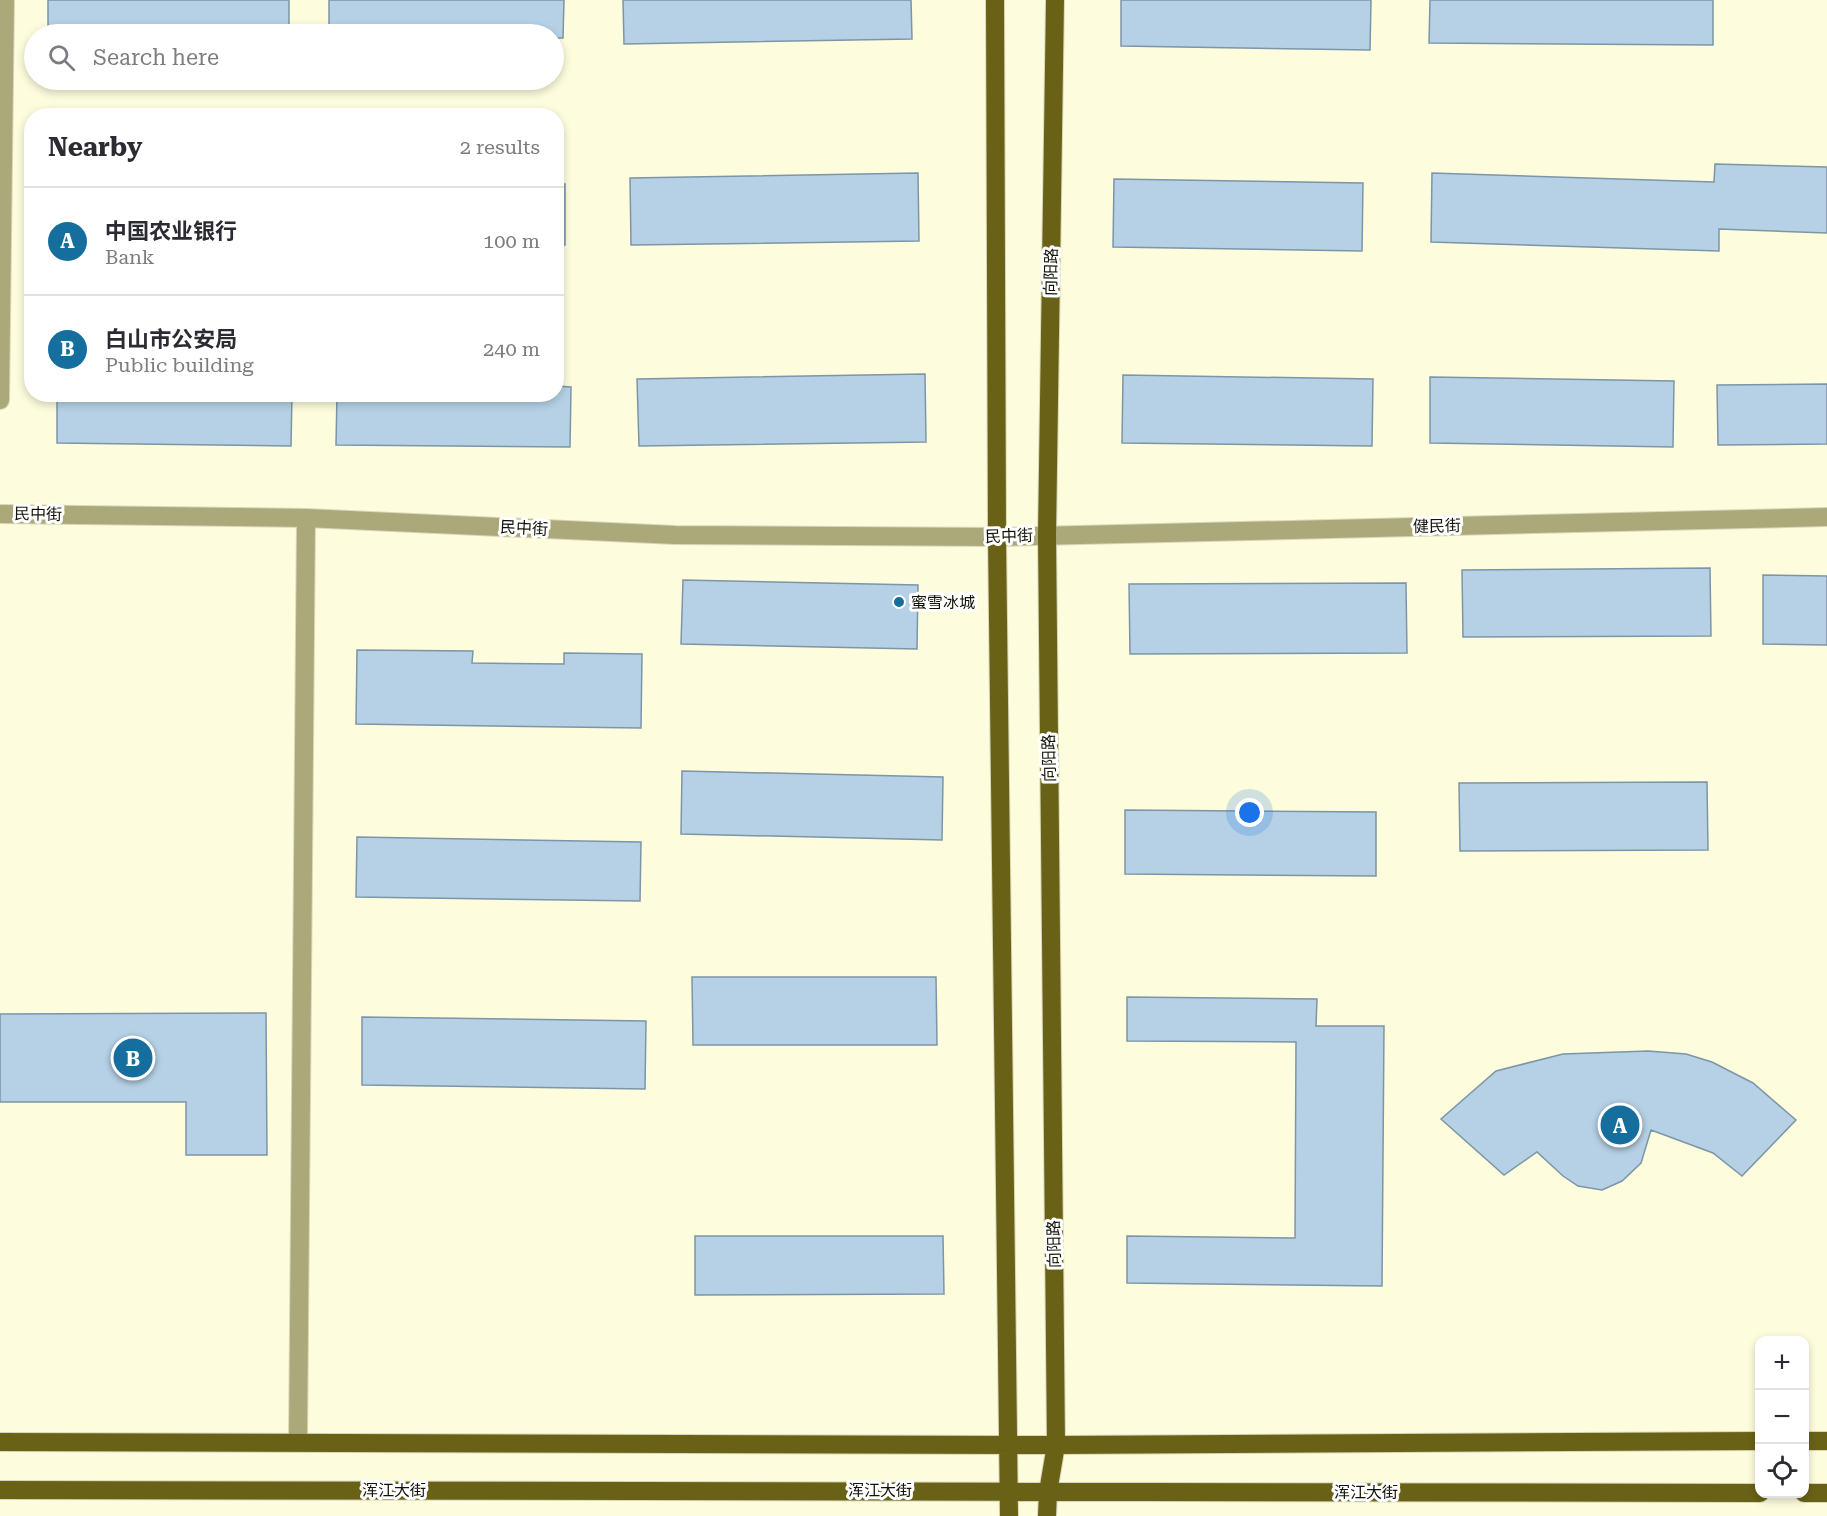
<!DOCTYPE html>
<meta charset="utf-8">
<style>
body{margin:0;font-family:"Roboto Serif","Noto Sans SC",serif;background:#f2f2f3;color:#2b2b33}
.controls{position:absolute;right:18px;bottom:18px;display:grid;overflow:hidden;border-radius:12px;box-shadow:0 3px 9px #0003}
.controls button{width:54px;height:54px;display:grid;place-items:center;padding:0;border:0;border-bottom:2px solid #e1e1e2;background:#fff;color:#2b2b33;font:30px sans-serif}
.you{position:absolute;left:1250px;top:813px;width:21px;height:21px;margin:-15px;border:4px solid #fff;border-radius:50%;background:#1a73e8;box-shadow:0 0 0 9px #1a73e833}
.badge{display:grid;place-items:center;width:39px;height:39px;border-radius:50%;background:#156e9e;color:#fff;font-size:20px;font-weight:700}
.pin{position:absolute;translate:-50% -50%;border:3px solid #fff;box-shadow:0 2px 6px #0006}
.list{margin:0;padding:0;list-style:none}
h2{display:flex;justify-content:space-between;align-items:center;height:78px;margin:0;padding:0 24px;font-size:26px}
h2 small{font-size:20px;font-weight:400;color:#7c7c81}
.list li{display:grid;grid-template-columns:39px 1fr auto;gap:18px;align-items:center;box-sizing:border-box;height:108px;padding:0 24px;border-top:2px solid #e1e1e2}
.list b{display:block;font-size:22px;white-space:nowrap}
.list p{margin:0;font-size:20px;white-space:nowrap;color:#7c7c81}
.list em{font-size:20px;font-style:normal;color:#7c7c81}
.icon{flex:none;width:33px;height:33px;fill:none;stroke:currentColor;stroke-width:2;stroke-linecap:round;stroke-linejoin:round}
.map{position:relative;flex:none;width:1827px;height:1516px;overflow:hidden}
.search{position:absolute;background:#fff;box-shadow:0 3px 9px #0003;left:24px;top:24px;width:540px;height:66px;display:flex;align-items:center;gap:15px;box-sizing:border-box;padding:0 21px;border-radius:33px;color:#7c7c81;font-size:22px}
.panel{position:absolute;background:#fff;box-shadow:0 3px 9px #0003;left:24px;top:108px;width:540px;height:294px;border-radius:24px}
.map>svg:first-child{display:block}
</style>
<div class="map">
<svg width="1827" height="1516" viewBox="0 0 1827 1516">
<rect width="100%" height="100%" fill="#fdfcdd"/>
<path fill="#b6d1e5" stroke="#7c95a7" stroke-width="1.5" d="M48,0h241v34h-241z
M329,0h235l-1,38h-9v-4h-225z
M623,0h288l1,39 -288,5z
M1121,0h250l-1,50 -249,-4z
M1430,0h283v45l-284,-2z
M1715,164l112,3v66l-108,-4v22l-288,-9 1,-69 282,9z
M918,173l1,68 -288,4 -1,-67z
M1114,179l249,4 -1,68 -249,-4z
M556,184h9v61h-9z
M925,374l1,68 -287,4 -2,-67z
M1123,375l250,4 -1,67 -250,-3z
M1430,377l244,4 -1,66 -243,-4z
M1827,384v60l-109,1 -1,-60z
M556,386l15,1 -1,60 -234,-2 1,-51h219z
M57,394h235l-1,52 -234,-3z
M1710,568l1,68 -248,1 -1,-67z
M1763,575l64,1v69l-64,-1z
M683,580l235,5 -1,64 -236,-5z
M1406,583l1,70 -277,1 -1,-70z
M357,650l116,1 -1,12 92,1v-11l78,1 -1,74 -285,-4z
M682,771l261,6 -1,63 -261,-6z
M1707,782l1,68 -248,1 -1,-68z
M1125,810l251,2v64l-251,-2z
M357,837l284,5 -1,59 -284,-4z
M692,977h244l1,68h-244z
M1127,997l190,2 -1,27h68l-2,260 -255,-3v-47l168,2 1,-196 -169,-1z
M266,1013l1,142h-81v-53h-186v-88z
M362,1017l284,4 -1,68 -283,-4z
M1648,1051l38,3 26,8 41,21 43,37 -54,56 -29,-23 -62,-23 -10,33 -19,18 -20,9 -24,-4 -15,-10 -26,-24 -33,23 -63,-56 55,-48 67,-17z
M695,1236h248l1,58 -249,1z"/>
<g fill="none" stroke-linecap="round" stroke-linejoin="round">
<defs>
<path id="minor" d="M0,400l5,-400
M0,514l306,4 369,17 322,2 830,-20
M298,1442l8,-924"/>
<path id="major" d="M995,0l2,537 12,979
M1804,1441h23
M0,1442l1056,3 704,-4
M0,1490l1760,3
M1804,1493h23
M1047,1516l1,-24 8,-47 -9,-910 8,-535"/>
</defs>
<use href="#minor" stroke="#d8d7bb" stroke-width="20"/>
<use href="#major" stroke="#d8d7bb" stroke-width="20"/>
<use href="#minor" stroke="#aba87a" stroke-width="18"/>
<use href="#major" stroke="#696216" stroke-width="18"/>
</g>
<circle fill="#156e9e" stroke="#fff" stroke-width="2" cx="899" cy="602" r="6"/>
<g text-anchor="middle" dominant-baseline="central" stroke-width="6" stroke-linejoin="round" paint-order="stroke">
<g font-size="16" fill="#131208" stroke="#fff">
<text transform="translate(1051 272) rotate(-89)">向阳路</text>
<text transform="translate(38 514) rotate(1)">民中街</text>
<text transform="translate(1437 526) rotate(-1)">健民街</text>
<text transform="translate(524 528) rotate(3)">民中街</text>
<text transform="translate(1009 536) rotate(-2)">民中街</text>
<text transform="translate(1049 758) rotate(-91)">向阳路</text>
<text transform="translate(1054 1244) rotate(-91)">向阳路</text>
<text x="394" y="1490">浑江大街</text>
<text x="880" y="1490">浑江大街</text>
<text x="1366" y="1492">浑江大街</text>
</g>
<g font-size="16" fill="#131208" stroke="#fff" text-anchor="start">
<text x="911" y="602">蜜雪冰城</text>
</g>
</g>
</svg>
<div class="controls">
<button>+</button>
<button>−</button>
<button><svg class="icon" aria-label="locate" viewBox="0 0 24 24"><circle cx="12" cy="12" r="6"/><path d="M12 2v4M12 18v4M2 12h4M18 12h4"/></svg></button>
</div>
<div class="you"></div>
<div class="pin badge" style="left:1620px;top:1125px">A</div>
<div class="pin badge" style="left:133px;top:1058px">B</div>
<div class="search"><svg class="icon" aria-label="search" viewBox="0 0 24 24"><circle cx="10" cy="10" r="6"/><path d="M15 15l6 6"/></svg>Search here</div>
<section class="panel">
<h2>Nearby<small>2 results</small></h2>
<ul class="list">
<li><span class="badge">A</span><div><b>中国农业银行</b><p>Bank</p></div><em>100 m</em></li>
<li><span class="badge">B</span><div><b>白山市公安局</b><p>Public building</p></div><em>240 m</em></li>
</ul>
</section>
</div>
